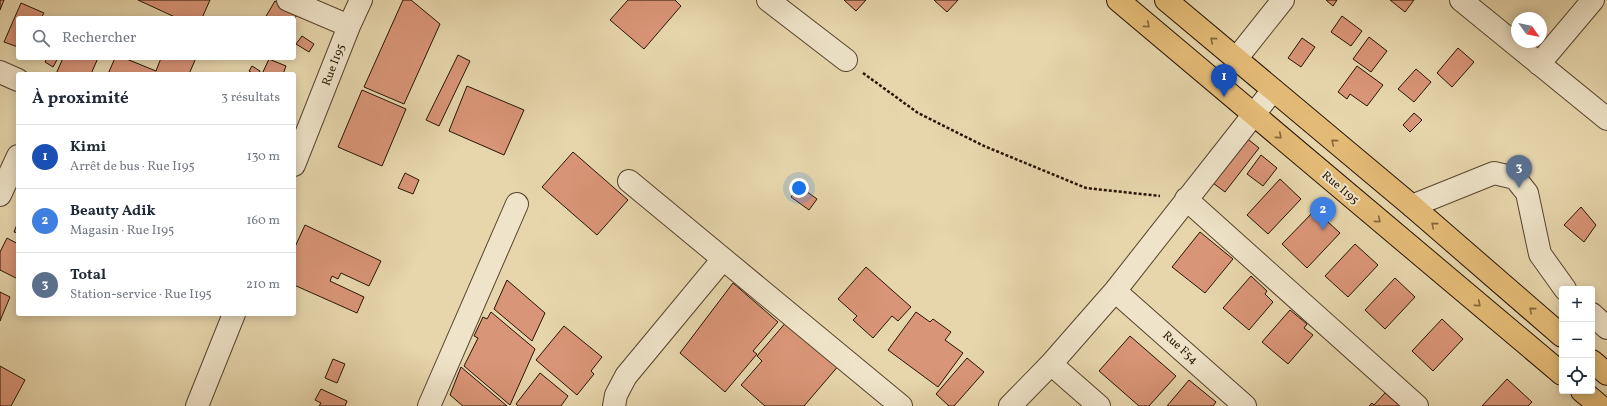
<!DOCTYPE html>
<html lang="fr">
<meta charset="utf-8">
<style>
body{margin:0;font-family:Vollkorn,serif;background:#f6f6f7;color:#1f2937}
.controls{position:absolute;right:12px;bottom:12px;display:grid;overflow:hidden;border-radius:4px;box-shadow:0 2px 10px #0003}
.controls button{width:36px;height:36px;display:grid;place-items:center;padding:0;border:0;border-bottom:1px solid #e0e1e3;background:#fff;color:#1f2937;font:20px sans-serif}
.compass{position:absolute;left:1511px;top:12px;width:36px;height:36px;border-radius:50%;background:#fff;box-shadow:0 2px 10px #0003;rotate:123deg}
.you{position:absolute;left:799px;top:188px;width:14px;height:14px;margin:-10px;border:3px solid #fff;border-radius:50%;background:#1a73e8;box-shadow:0 0 0 6px #1a73e833}
.badge{display:grid;place-items:center;width:26px;height:26px;border-radius:50%;background:#8f2418;color:#fff;font-size:13px;font-weight:700}
.pin{position:absolute;translate:-50% -33px;filter:drop-shadow(0 1px 2px #0008)}
.pin::after{content:'';position:absolute;top:21px;width:14px;height:12px;background:inherit;clip-path:polygon(0 0,100% 0,50% 100%)}
.list{margin:0;padding:0;list-style:none}
h2{display:flex;justify-content:space-between;align-items:center;height:52px;margin:0;padding:0 16px;font-size:17px}
h2 small{font-size:13px;font-weight:400;color:#747a83}
.list li{display:grid;grid-template-columns:26px 1fr auto;gap:12px;align-items:center;box-sizing:border-box;height:64px;padding:0 16px;border-top:1px solid #e0e1e3}
.list b{display:block;font-size:15px;white-space:nowrap}
.list p{margin:0;font-size:13px;white-space:nowrap;color:#747a83}
.list em{font-size:13px;font-style:normal;color:#747a83}
.icon{flex:none;width:22px;height:22px;fill:none;stroke:currentColor;stroke-width:2;stroke-linecap:round;stroke-linejoin:round}
.map{position:relative;flex:none;width:1607px;height:406px;overflow:hidden}
.search{position:absolute;background:#fff;box-shadow:0 2px 10px #0003;left:16px;top:16px;width:280px;height:44px;display:flex;align-items:center;gap:10px;box-sizing:border-box;padding:0 14px;border-radius:4px;color:#747a83;font-size:15px}
.panel{position:absolute;background:#fff;box-shadow:0 2px 10px #0003;left:16px;top:72px;width:280px;height:244px;border-radius:4px}
.map>svg:first-child{display:block}
</style>
<div class="map">
<svg width="1607" height="406" viewBox="0 0 1607 406">
<rect width="100%" height="100%" fill="#e7d6ac"/>
<filter id="stains"><feTurbulence type="fractalNoise" baseFrequency=".005" numOctaves="4"/><feColorMatrix values="0 0 0 0 .2 0 0 0 0 .09 0 0 0 0 .02 0 0 0 .5 -.17"/></filter>
<radialGradient id="worn" r=".72"><stop offset=".6" stop-color="#630" stop-opacity="0"/><stop offset="1" stop-color="#630" stop-opacity=".3"/></radialGradient>
<path fill="#d99577" stroke="#271403" d="M0,0h4l-4,10z
M138,0h72l-8,18h-25z
M403,0h8l29,24 -36,80 -40,-17z
M628,0h47l6,6 -37,43 -34,-29z
M844,0h22l-10,11z
M934,0h24l-11,12z
M1326,0h11l-4,6z
M1390,0h24l-9,12z
M275,1l22,14 -3,5v-2h-29z
M21,3l23,10 -3,5h-23v29l-14,-5z
M1342,16l20,15 -11,15 -20,-14z
M302,36l12,8 -5,8 -13,-8z
M1369,37l18,14 -16,21 -18,-13z
M1302,38l13,9 -14,20 -13,-9z
M1458,48l16,14 -22,25 -15,-14z
M458,55l12,6 -31,65 -13,-6z
M47,58h11l-5,9 -8,-5z
M63,58h35l-7,16h-35z
M115,58h9l32,13 5,-13h35l-7,16h-81z
M269,59l17,7 -3,8h-16l-4,-2z
M252,66l8,5 -1,3h-5l-5,-3z
M1357,66l26,19 -16,21 -17,-12 -3,5 -9,-7z
M1416,69l15,13 -17,20 -16,-13z
M467,86l57,24 -20,45 -55,-24z
M362,90l44,19 -24,57 -44,-19z
M1414,113l8,7 -12,12 -7,-7z
M1244,136l15,12 -34,44 -16,-12z
M573,152l55,48 -31,35 -55,-48z
M1261,155l16,13 -14,18 -16,-12z
M405,173l14,7 -6,14 -15,-6z
M1280,179l21,20 -33,35 -21,-19z
M799,186l18,13 -8,11 -18,-13z
M1581,207l15,18 -12,17 -20,-17z
M1315,210l25,23 -33,35 -25,-24z
M18,222v11l-4,-1z
M305,225l76,36 -12,25 -28,-13 -3,6 -6,-3 -2,5 34,16 -7,16 -63,-28v-36z
M1200,232l33,27 -28,34 -33,-26z
M7,238l11,6v35l-18,-9v-18z
M1355,244l23,21 -30,32 -23,-21z
M866,267l45,40 -13,14 -6,-5 -19,22 -20,-18 4,-4 -19,-17z
M1251,276l16,15 -2,3 8,8 -24,28 -26,-22z
M1395,278l20,19 -30,32 -20,-19z
M507,280l38,33 -13,28 -38,-32z
M733,283l45,39 -25,29 4,3 -32,38 -45,-39z
M0,292l10,5 -10,24z
M1290,310l17,14 -3,4 9,7 -25,29 -26,-22z
M491,312l44,37 -25,56 -46,-39 14,-28 -4,-2 9,-19 4,2z
M916,312l14,10 3,-3 18,13 -6,8 18,13 -25,34 -50,-37z
M1442,319l21,20 -30,32 -21,-20z
M788,320l52,44 -36,42h-39l-24,-21 21,-24 -5,-5z
M564,326l38,31 -11,14 3,3 -17,21 -41,-35z
M1130,336l46,40 -27,30h-10l-40,-35z
M967,358l17,14 -30,34h-5l-13,-12z
M333,359l12,5 -8,19 -12,-5z
M0,366l25,14 -14,26h-11z
M461,367l46,39h-44l-13,-11z
M540,373l28,23 -7,10h-43l-2,-2z
M1507,379l25,23 -4,4h-46z
M1189,380l27,22 -3,4h-46z
M321,389l26,12 -2,5h-26l2,-3 -6,-3z
M1385,393l15,13h-31l3,-3 2,2z"/>
<g fill="none" stroke-linecap="round" stroke-linejoin="round">
<defs>
<path id="minor" d="M288,0l61,26 -55,139
M768,0l78,60
M1461,0l146,119
M349,26l12,-26
M1236,59l47,-59
M1539,64l54,-64
M0,72l18,8
M629,181l272,225
M0,195l18,-39
M1186,199l231,207
M1412,206l82,-33 21,5 12,15 13,61 25,35
M1115,291l130,115
M1592,314l15,14
M1051,364l48,42
M197,406l37,-92
M429,406l88,-202
M614,406l2,-11 10,-19 97,-117
M1010,406l41,-42 64,-73 158,-201"/>
<path id="major" d="M1118,0l444,374
M1166,0l246,206 150,130
M1592,361l15,13
M1582,391l18,15"/>
</defs>
<use href="#minor" stroke="#57442d" stroke-width="24"/>
<use href="#major" stroke="#271403" stroke-width="24"/>
<path stroke="#271403" stroke-width="2.5" stroke-dasharray="3 2" stroke-linecap="butt" d="M863,73l55,40 66,33 102,42 74,8"/>
<use href="#minor" stroke="#efe4c9" stroke-width="22"/>
<use href="#major" stroke="#e4bb76" stroke-width="22"/>
</g>
<defs><path id="oneway-chevron" d="M-2-3.5L2.5 0L-2 3.5" fill="none" stroke-width="1.6" stroke-linecap="round" stroke-linejoin="round"/></defs>
<g stroke="#86683c">
<use href="#oneway-chevron" transform="translate(1147 25) rotate(40)"/>
<use href="#oneway-chevron" transform="translate(1213 40) rotate(-140)"/>
<use href="#oneway-chevron" transform="translate(1279 136) rotate(40)"/>
<use href="#oneway-chevron" transform="translate(1334 142) rotate(-140)"/>
<use href="#oneway-chevron" transform="translate(1378 220) rotate(40)"/>
<use href="#oneway-chevron" transform="translate(1434 225) rotate(-139)"/>
<use href="#oneway-chevron" transform="translate(1478 304) rotate(40)"/>
<use href="#oneway-chevron" transform="translate(1532 310) rotate(-139)"/>
</g>
<g text-anchor="middle" dominant-baseline="central" stroke-width="4" stroke-linejoin="round" paint-order="stroke">
<g font-size="12" fill="#271403" stroke="#efe4c9">
<text transform="translate(334 65) rotate(-69)">Rue I195</text>
<text transform="translate(1340 188) rotate(40)">Rue I195</text>
<text transform="translate(1180 348) rotate(42)">Rue F54</text>
</g>
</g>
<rect width="100%" height="100%" filter="url(#stains)"/>
<rect width="100%" height="100%" fill="url(#worn)"/>
</svg>
<div class="controls">
<button>+</button>
<button>−</button>
<button><svg class="icon" aria-label="locate" viewBox="0 0 24 24"><circle cx="12" cy="12" r="6"/><path d="M12 2v4M12 18v4M2 12h4M18 12h4"/></svg></button>
</div>
<svg class="compass" viewBox="-18 -18 36 36"><path d="M0-13l5 13h-10z" fill="#e53935"/><path d="M0 13l5-13h-10z" fill="#747a83"/></svg>
<div class="you"></div>
<div class="pin badge" style="left:1224px;top:97px;background:#1a4fb4">1</div>
<div class="pin badge" style="left:1323px;top:230px;background:#3f7fe0">2</div>
<div class="pin badge" style="left:1519px;top:188px;background:#5c6f8a">3</div>
<div class="search"><svg class="icon" aria-label="search" viewBox="0 0 24 24"><circle cx="10" cy="10" r="6"/><path d="M15 15l6 6"/></svg>Rechercher</div>
<section class="panel">
<h2>À proximité<small>3 résultats</small></h2>
<ul class="list">
<li><span class="badge" style="background:#1a4fb4">1</span><div><b>Kimi</b><p>Arrêt de bus · Rue I195</p></div><em>130 m</em></li>
<li><span class="badge" style="background:#3f7fe0">2</span><div><b>Beauty Adik</b><p>Magasin · Rue I195</p></div><em>160 m</em></li>
<li><span class="badge" style="background:#5c6f8a">3</span><div><b>Total</b><p>Station-service · Rue I195</p></div><em>210 m</em></li>
</ul>
</section>
</div>
